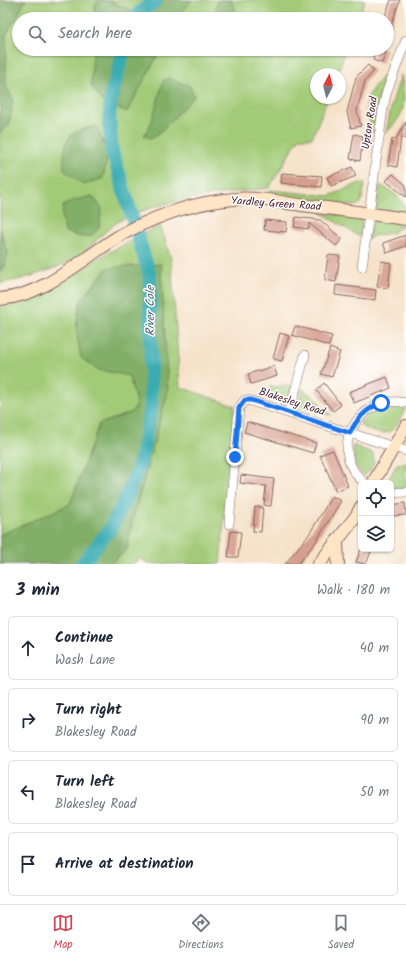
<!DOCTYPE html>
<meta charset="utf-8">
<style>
body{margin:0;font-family:Kalam,sans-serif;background:#f2f2f3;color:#1f2937}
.controls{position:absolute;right:12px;bottom:12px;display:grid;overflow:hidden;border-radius:6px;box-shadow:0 1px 3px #0004}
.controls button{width:36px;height:36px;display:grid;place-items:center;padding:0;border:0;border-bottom:1px solid #e0e1e3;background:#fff;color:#1f2937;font:20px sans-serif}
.compass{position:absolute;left:310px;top:68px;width:36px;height:36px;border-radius:50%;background:#fff;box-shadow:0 1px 3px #0004;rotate:7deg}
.stop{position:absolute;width:12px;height:12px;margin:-9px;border:3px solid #1a73e8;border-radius:50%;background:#fff}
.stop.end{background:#1a73e8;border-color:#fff;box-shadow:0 1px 4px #0008}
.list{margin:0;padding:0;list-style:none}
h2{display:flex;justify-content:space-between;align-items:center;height:52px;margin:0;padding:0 16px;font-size:17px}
h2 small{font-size:13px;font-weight:400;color:#747a83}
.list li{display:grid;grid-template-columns:26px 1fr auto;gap:12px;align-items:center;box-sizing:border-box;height:64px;margin:0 8px 8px;padding:0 8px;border:1px solid #e0e1e3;border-radius:6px}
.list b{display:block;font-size:15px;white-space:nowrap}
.list p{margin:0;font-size:13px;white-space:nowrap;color:#747a83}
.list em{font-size:13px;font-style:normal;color:#747a83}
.icon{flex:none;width:22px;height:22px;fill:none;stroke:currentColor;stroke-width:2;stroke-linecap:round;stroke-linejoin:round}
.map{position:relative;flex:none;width:406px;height:564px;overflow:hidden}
.search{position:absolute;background:#fff;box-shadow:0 1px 3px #0004;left:12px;right:12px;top:12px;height:44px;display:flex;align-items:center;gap:10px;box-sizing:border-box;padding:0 14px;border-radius:22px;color:#747a83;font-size:15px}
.sheet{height:340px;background:#fff}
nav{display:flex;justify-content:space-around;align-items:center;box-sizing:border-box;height:56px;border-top:1px solid #e0e1e3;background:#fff;font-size:11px;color:#747a83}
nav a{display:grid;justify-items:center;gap:2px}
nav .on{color:#d1495b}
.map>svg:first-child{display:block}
</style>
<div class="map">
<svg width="406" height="564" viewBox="0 0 406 564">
<rect width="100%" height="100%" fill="#fff"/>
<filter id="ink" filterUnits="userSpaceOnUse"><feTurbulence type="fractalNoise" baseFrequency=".025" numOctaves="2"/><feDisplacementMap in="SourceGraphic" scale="8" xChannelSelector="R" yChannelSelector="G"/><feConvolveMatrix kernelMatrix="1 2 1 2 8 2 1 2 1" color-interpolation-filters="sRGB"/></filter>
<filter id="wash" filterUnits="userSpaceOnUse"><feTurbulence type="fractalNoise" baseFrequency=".012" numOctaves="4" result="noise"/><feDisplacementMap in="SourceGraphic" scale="16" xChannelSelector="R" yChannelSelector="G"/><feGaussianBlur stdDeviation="0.9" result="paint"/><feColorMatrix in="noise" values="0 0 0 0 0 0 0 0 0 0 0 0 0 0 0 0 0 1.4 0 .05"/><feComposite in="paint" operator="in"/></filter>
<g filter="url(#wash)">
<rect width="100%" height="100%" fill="#f5e2c8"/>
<path fill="#a2cb77" stroke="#767551" d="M0,0h365l-7,19h-339v30h327l-9,25h-21v24h12l-16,40h-13l-30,50c-44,6 -110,11 -148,32 -15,8 -27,25 -41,35 -16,12 -60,26 -80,28z
M388,71l-10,30 -5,32c-10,-33 -9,-37 15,-62z
M401,75c5,29 5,38 -15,58l6,-30z
M360,183l5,1 -4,19 -5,3 -91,-9 5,-7 59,6z
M380,185c13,7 26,15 26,30l-26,-4 -4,-3z
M320,212l40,6 2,4 -2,15z
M376,220l28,5 -13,8 -18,3 -5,4 4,-16z
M160,225l11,34 9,128 55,19 -15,158h-71l-9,-6 -7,6h-133v-258l33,-7 69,-43z
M289,385l3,2 -3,13 -4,1 -16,-3 1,-11z
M302,389l15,10 8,12 6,4 -33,-10z
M392,406l13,2v2c-8,14 -12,27 -30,22 -6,-2 -10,-3 -15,-7 7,-15 17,-16 32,-19z
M353,445l19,8c4,9 1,19 -9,22 -9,-8 -10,-19 -10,-30z
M406,463v26h-15v-6l-4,-1 10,-18z"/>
<path fill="#81af68" stroke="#66674a" d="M0,0h26l-20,35v52l7,12 -4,26 -9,8z
M99,0c24,0 34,24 60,0h33l-15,19h-83l1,-14z
M218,0h13l9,19h-27z
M93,49h68l-34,63 -24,-10 -12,-16z
M169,78l21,8 4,11c-15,13 -26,30 -42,41l-8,-2 8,-15 11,-40z
M96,126l12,27 -5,25 -19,7 -20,-15c-1,-30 2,-38 32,-44z
M92,196l10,12 -3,20 -8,8 -10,1 -16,-5 -3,-15 1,-11 12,-6z
M0,230l8,22 -3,15 -5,4z
M161,264l7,128 -36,130 -5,28 -17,14h-110v-29l70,-31 29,-80 31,-11 7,-7 -8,-30 -30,-6 -18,-12 -5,-30 4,-27 27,-33z"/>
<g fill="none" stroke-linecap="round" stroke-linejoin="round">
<path stroke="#3aacb2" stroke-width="14" d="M135,19l4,-6 17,-13
M82,564l28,-35 16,-31 14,-36 11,-55 -1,-131 -38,-125 -3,-30 2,-25 13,-47"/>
</g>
<g id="blocks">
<path fill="#d69e8d" d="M391,0h9l-12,34 -1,-15h-3z
M376,49h11l-5,14 -9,-3z
M368,65l6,6 -9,10 -4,14 -4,16 4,15 -10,2 -4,-16 9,-35z
M406,122v17l-5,-2 -4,30 -9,-2 4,-26 3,1z
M354,134l9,2 -3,25 -10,-2z
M352,167l4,9 -25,10 -4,-9z
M282,173l40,3 -1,11 -40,-4z
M393,174l13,11v12l-20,-16z
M296,217l24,3 22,19 -6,7 -27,-23v6l-15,-2z
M265,220l22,2 -1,10 -22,-2z
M406,235v11l-19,7 -4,-10z
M328,255l12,1 -4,26 -11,-2z
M381,261l10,2 -3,25 -11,-1z
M336,285l40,5 -1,10 -40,-5z
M295,326l37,10 -3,10 -37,-11z
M280,333l9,3 -7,25 -9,-2z
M330,348l10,4 -8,25 -11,-3z
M274,366l3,10 -26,8 -3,-10z
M387,377l4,11 -37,15 -5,-11z
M324,383l17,22 -8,6 -17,-21z
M247,422l69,21 -3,10 -69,-21z
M333,450l15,36 -12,5 -16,-36z
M241,475l33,4 -3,27 -7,-1 2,-19 -26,-3z
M332,496l9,5 -26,42 -17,21h-13l25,-31z
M405,503l1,12 -14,1 -1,-11z
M255,507h8l-2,25 -8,-1z
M231,531l10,1 -3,25h-10z
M361,549h11l-6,15 -10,-2z"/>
</g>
</g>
<g filter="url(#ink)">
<use href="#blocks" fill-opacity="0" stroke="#866362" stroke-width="1"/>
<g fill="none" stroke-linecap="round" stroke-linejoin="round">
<defs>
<path id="street" d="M362,267l21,-159 4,-17 19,-51
M289,413l16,-58
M365,483c-40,-31 -7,-90 41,-80
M391,493l15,-1
M229,524l10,-116 6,-8 6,1 155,50"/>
<path id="secondary" d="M0,299c49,-4 87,-46 128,-68 33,-17 69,-29 106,-32 22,-2 45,3 67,6 35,4 70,9 105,14
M373,483l33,-57
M337,542l1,22
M319,564l38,-49 4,-8"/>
</defs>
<use href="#street" stroke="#866362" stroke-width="10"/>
<use href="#secondary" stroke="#866362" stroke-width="14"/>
<use href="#street" stroke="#fff" stroke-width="9"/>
<use href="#secondary" stroke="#fde5c5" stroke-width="12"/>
</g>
</g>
<g fill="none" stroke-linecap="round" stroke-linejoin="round" filter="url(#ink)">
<path stroke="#1a73e8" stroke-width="5" d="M235,457l4,-49 6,-8h6l99,33c7,-15 16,-24 31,-30"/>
</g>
<g text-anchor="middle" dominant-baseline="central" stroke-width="3" stroke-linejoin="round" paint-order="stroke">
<g font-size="11" fill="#4a1f2b" stroke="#fff">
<text transform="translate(370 123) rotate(-81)">Upton Road</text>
<text transform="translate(276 204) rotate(4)">Yardley Green Road</text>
<text transform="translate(292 402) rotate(18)">Blakesley Road</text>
</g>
<g font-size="12" font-style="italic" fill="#435e68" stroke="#fff">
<text transform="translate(150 311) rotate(-90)">River Cole</text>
</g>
</g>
</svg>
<div class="controls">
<button><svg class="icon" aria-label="locate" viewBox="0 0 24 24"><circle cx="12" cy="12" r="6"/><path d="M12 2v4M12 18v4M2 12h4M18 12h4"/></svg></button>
<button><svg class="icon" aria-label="layers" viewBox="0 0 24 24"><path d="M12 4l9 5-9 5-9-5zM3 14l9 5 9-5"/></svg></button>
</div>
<svg class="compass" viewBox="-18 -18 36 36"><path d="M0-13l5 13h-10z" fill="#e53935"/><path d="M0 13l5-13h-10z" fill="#747a83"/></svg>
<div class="stop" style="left:381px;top:403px"></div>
<div class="stop end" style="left:235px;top:457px"></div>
<div class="search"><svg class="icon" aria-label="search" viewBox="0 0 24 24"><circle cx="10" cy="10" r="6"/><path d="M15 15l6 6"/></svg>Search here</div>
</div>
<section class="sheet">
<h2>3 min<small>Walk · 180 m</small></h2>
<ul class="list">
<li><svg class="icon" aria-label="ahead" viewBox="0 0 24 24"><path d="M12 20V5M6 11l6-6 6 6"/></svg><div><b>Continue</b><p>Wash Lane</p></div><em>40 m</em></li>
<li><svg class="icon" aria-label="right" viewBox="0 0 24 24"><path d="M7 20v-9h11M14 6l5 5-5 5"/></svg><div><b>Turn right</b><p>Blakesley Road</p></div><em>90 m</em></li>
<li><svg class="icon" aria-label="left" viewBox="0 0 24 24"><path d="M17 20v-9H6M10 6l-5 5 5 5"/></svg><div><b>Turn left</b><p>Blakesley Road</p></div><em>50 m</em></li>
<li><svg class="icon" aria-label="arrive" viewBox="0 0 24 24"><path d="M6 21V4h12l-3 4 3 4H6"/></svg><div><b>Arrive at destination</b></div></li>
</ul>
</section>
<nav>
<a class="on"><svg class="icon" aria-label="map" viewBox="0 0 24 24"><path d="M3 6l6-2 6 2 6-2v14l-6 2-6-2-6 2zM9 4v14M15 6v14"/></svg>Map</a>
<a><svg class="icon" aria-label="directions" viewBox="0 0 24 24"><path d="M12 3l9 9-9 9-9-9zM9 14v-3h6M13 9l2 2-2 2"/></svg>Directions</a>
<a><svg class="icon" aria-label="saved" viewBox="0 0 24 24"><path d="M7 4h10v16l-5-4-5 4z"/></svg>Saved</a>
</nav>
